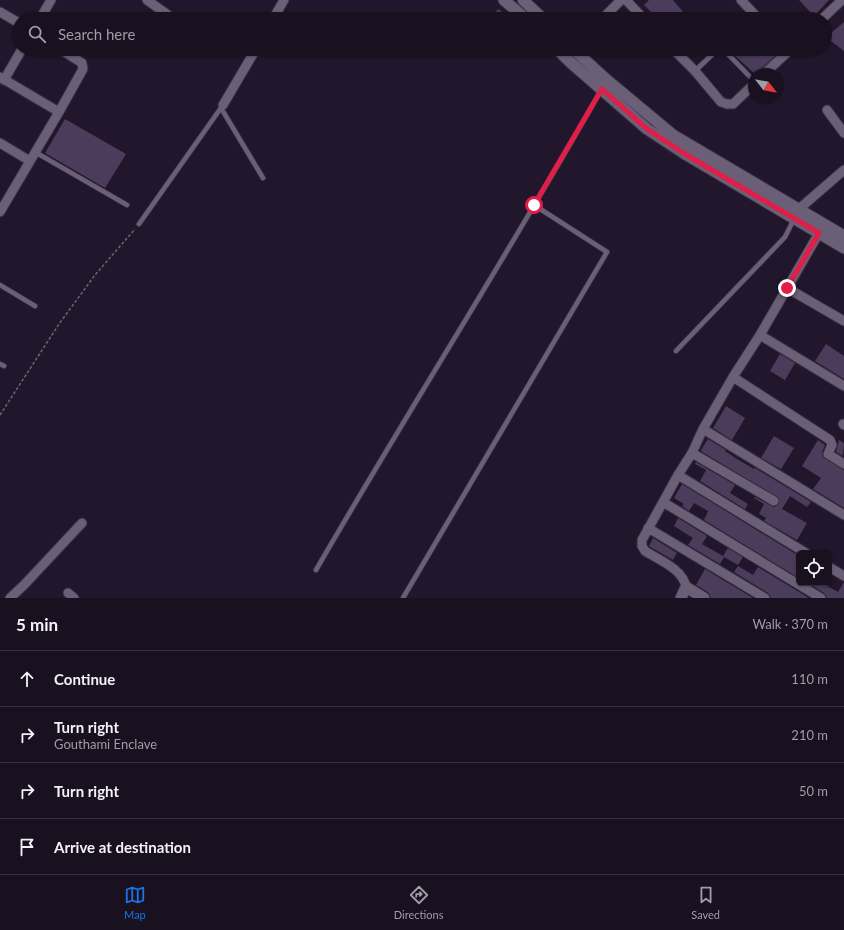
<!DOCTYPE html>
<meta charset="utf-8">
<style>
body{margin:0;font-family:Lato,sans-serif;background:#221929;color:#f1f3f6}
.controls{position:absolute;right:12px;bottom:12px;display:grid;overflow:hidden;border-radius:6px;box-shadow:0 1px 3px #0004}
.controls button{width:36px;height:36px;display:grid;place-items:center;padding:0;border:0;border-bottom:1px solid #37303e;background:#191020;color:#f1f3f6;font:20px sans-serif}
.compass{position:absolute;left:748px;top:68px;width:36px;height:36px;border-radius:50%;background:#191020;box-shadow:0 1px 3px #0004;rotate:121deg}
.stop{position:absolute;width:12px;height:12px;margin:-9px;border:3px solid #e11d48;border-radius:50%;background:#fff}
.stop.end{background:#e11d48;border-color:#fff;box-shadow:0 1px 4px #0008}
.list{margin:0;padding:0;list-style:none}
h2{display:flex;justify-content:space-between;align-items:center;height:52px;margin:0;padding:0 16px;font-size:17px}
h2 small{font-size:13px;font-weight:400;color:#9f9da5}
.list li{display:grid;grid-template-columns:26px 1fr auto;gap:12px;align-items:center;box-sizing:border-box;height:56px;padding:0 16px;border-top:1px solid #37303e}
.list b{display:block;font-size:15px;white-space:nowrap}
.list p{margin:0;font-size:13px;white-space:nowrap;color:#9f9da5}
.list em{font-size:13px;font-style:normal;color:#9f9da5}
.icon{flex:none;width:22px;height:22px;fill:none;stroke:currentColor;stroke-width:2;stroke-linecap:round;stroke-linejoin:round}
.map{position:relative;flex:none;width:844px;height:598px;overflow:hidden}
.search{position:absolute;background:#191020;box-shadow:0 1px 3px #0004;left:12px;right:12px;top:12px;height:44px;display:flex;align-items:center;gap:10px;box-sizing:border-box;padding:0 14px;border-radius:22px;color:#9f9da5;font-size:15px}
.sheet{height:276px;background:#191020}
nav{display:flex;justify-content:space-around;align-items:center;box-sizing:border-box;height:56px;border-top:1px solid #37303e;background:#191020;font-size:11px;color:#9f9da5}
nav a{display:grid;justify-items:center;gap:2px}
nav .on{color:#1a73e8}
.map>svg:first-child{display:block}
</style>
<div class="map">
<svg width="844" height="598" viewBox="0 0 844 598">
<rect width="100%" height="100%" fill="#21162b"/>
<path fill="#4b3c5b" d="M649,0h24l11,13 -7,6h-19l-14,-14z
M799,0h30l-15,16z
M498,9l15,10h-22z
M844,22v29l-18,-14z
M738,49h30l7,7 -15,14 -2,4h-3l-22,-20z
M65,119l61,35 -21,34 -60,-35z
M826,344l18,12v23l-29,-18z
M780,354l15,9 -10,17 -15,-9z
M726,406l19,12 -13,22 -19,-12z
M774,436l20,12 -13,21 -20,-11z
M708,439l18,11 -1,1 12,8 17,10 1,-1 56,34 -4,5 -17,-11 -8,13 25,14 -10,17 -33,-19 2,-3 -7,-4 5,-10 -10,-6 1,-1 19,10 5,-3v-6l-77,-46 -1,-2z
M818,440l7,5 -3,7 1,5 21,13v38l-31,-19 8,-11 -19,-12z
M839,440l5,3 -1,13 -7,-4z
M696,462l39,23 -5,8 18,11 -3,5 -45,-28 6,-11 -11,-6z
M682,484l117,72v22l-95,-58 4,-9 -14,-8 -5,8 -7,-5 2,-2 -10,-6z
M678,518l29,18 -5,8 21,12 5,-8 15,9 -5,8 -14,-8 -4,7 -32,-19 5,-7 -19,-12z
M653,538l24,15 -4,7 -24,-14z
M738,566l15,9 5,-8 51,31h-38l-3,-5 -34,-21z
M705,569l48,29h-42l-3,-6 -12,-7z
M844,582v16h-17l-3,-5 -16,-10h13l17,9z"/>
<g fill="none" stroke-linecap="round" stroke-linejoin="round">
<defs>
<path id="service" d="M723,49l31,32
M695,71l23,-22
M221,108l42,70
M35,152l92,53
M139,224l84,-119
M0,285l35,21
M676,351l109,-114 9,-18
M0,364l4,2
M316,570c93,-161 194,-318 285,-480
M403,598l204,-346 -73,-47"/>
<path id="minor" d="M147,0l21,15
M626,0l18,19
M741,0l18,19
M0,12l19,11
M40,19l11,-19
M273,19l11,-19
M602,19l19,-19
M822,19l20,-19
M673,49l22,22 26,31 6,2h6l21,-20
M764,74l27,-25
M0,77l59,35
M4,80l18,-31
M223,105l33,-56
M827,110l17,23
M0,143l30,18
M799,209l45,-39
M0,212l59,-100 24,-43 -1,-6 -22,-14
M787,288l57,33
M760,335l84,51
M733,377l97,63 2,5 -4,9 16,10
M843,424l1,1
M703,429l141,86
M692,453l82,48
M678,475l128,78
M663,502l158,96
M648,528l117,70
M829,567l15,9
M686,587c-3,-18 -27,-27 -41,-36l-3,-5v-6l36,-65 14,-22 11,-24 30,-52 27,-42 59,-102
M68,593l6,5
M10,598l14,-13 58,-62"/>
<path id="tertiary" d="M504,0l22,19
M523,0l20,19
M557,49l13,13 77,67 38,25 159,94
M573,49l34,31 66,55 171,101
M681,598l5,-11 18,11"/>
</defs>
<use href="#service" stroke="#37303f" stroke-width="6"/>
<use href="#minor" stroke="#37303f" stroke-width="11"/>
<use href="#tertiary" stroke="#37303f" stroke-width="13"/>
<path stroke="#6d6476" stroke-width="1.5" stroke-dasharray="3 2" stroke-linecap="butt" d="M0,415l59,-91 36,-49 40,-46"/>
<use href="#service" stroke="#6b5f78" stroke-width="4.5"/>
<use href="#minor" stroke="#6b5f78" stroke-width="9"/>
<use href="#tertiary" stroke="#6b5f78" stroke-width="11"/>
</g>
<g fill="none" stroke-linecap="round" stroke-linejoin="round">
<path stroke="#e11d48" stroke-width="5" d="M534,205l68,-116 45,40 38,25 134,79 -32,55"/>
</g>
</svg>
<div class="controls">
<button><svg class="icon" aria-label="locate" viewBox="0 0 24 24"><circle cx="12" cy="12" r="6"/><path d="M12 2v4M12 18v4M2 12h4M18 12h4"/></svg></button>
</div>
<svg class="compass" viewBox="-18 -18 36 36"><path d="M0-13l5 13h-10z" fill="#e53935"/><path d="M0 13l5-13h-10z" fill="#9f9da5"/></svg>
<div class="stop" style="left:534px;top:205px"></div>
<div class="stop end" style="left:787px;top:288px"></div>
<div class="search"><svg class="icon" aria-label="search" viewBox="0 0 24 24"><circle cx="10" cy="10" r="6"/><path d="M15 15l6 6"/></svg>Search here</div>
</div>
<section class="sheet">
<h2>5 min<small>Walk · 370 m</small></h2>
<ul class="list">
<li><svg class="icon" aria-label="ahead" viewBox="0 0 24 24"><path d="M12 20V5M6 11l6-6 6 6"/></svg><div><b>Continue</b></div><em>110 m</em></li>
<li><svg class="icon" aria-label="right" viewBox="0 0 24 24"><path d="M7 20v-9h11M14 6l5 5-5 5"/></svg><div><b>Turn right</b><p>Gouthami Enclave</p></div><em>210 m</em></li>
<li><svg class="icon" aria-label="right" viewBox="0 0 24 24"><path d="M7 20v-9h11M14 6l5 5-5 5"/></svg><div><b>Turn right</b></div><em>50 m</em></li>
<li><svg class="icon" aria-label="arrive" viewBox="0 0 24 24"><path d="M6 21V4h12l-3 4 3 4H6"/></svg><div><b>Arrive at destination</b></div></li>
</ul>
</section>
<nav>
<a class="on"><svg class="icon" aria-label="map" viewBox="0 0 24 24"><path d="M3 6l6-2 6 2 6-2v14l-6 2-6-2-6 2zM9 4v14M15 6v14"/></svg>Map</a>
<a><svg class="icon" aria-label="directions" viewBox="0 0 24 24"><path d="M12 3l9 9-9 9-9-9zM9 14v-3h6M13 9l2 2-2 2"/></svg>Directions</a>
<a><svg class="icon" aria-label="saved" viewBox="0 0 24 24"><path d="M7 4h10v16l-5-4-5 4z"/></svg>Saved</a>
</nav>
